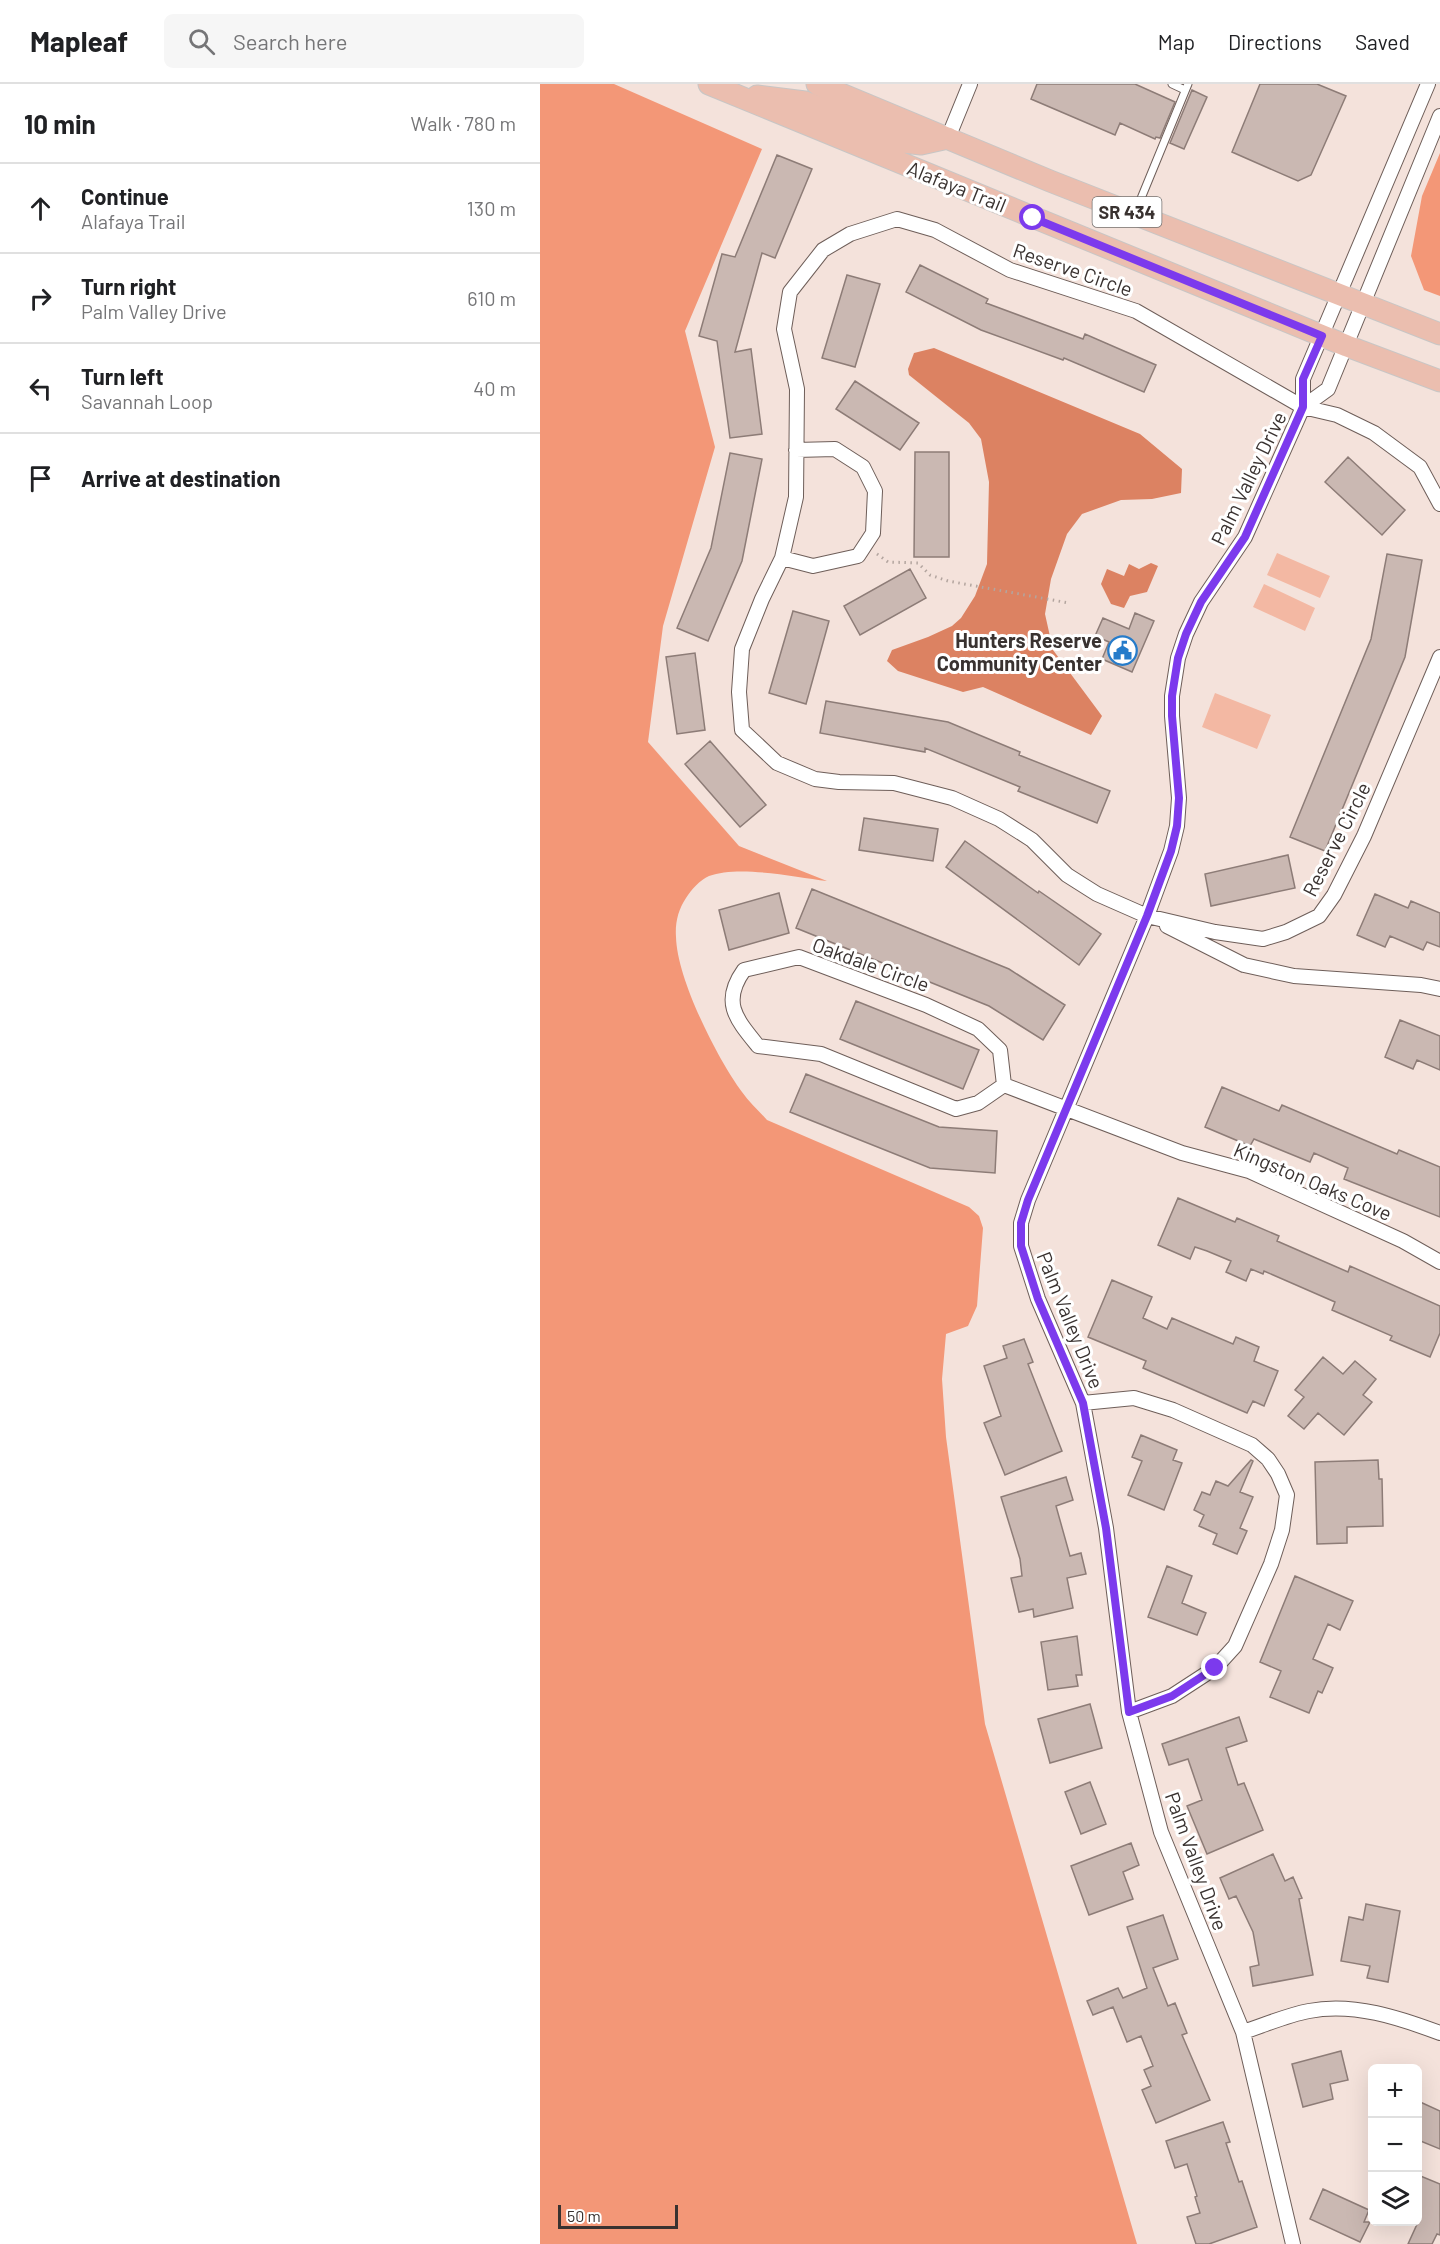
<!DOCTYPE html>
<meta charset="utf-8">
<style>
body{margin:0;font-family:Barlow,sans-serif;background:#f6f6f6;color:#202124}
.controls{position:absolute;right:18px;bottom:18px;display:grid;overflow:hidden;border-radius:9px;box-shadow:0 6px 24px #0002}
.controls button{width:54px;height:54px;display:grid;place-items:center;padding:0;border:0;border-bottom:2px solid #e0e0e0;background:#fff;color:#202124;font:30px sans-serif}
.scale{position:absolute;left:18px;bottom:15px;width:120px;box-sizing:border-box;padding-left:6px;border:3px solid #393230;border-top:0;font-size:16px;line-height:21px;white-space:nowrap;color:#393230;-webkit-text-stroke:4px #fff;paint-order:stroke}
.stop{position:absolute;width:18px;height:18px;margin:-14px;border:4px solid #7c3aed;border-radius:50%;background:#fff}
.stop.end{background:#7c3aed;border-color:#fff;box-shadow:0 2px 6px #0008}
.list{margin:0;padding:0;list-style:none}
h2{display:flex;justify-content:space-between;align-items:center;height:78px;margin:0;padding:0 24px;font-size:26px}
h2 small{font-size:20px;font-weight:400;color:#757577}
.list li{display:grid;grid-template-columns:39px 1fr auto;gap:18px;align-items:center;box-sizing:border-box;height:90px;padding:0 24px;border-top:2px solid #e0e0e0}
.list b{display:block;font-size:22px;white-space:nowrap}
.list p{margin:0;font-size:20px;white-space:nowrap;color:#757577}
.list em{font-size:20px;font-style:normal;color:#757577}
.icon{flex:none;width:33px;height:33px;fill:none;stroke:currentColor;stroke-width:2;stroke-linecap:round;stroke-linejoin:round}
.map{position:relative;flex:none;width:900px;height:2160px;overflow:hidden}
header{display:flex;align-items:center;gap:36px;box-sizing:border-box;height:84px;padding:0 30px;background:#fff;border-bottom:2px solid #e0e0e0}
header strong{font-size:28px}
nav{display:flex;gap:33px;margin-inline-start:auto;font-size:21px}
.search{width:420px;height:54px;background:#f6f6f6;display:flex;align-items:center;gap:15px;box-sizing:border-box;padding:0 21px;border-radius:9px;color:#757577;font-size:22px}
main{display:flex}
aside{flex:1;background:#fff}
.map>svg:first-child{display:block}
</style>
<header>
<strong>Mapleaf</strong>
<div class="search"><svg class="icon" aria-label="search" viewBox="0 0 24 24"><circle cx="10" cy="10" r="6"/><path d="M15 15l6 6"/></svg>Search here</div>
<nav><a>Map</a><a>Directions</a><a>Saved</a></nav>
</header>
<main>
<aside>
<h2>10 min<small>Walk · 780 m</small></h2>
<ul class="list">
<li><svg class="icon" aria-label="ahead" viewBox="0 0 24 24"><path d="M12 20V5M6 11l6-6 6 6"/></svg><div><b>Continue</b><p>Alafaya Trail</p></div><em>130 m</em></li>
<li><svg class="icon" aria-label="right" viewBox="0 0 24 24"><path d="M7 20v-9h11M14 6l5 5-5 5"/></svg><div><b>Turn right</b><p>Palm Valley Drive</p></div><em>610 m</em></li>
<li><svg class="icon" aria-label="left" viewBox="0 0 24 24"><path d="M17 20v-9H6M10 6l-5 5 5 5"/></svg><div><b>Turn left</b><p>Savannah Loop</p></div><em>40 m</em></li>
<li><svg class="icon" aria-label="arrive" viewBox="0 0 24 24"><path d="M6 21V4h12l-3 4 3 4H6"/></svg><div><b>Arrive at destination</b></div></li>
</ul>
</aside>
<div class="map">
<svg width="900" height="2160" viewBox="0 0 900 2160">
<rect width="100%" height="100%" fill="#f4e2db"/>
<path fill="#f3b8a3" d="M737,469l53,23 -10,22 -53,-23z
M724,500l51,24 -10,23 -52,-24z
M675,609l56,22 -14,34 -55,-22z"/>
<path fill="#f39777" d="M0,0h74l148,65 -77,182 30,116 -52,179 -15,116 91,104 88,35c-33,-4 -88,-16 -118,-5 -9,4 -18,14 -23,22 -8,12 -11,25 -10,39 1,42 41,121 66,155 7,10 17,19 25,28l202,87 10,9 4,12 -6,78 -9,20 -22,8 -4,45 4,58 39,287 152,520h-597z
M900,69v143l-16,-6 -13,-34 11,-60z"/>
<path fill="#dc8262" d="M394,264l206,86 42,35 -1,24 -29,6 -31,1 -39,14 -15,20 -16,45 -6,35 8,36 49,66 -11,19 -108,-48 -20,5 -65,-21 -11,-10 5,-11 36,-13 24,-11 9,-8 14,-22 12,-32 2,-82 -8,-43 -12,-16 -60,-48 -1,-6 6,-16z
M611,479l7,3 -11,26 -17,4 -6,12 -13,-4 -10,-20 6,-15 17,7 5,-12 10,5z"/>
<path fill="#cab8b2" stroke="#8d7c77" stroke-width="1.5" d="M497,0h98l40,18 -15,36 -4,-1 -1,2 -35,-16 -5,12 -84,-36z
M720,0h57l29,12 -35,79 -13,6 -66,-29z
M652,6l15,7 -23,52 -14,-6z
M237,71l35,14 -37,89 -13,-5 -27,99 16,-3 11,85 -32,4 -13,-97 -18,-5 23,-82 13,3z
M380,181l68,34 -2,4 97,36 2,-5 71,31 -12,27 -80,-34 -1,2 -82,-30 -75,-38z
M307,191l33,9 -25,83 -33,-9z
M315,297l64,42 -19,27 -64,-41z
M375,368h34v105h-35z
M190,369l32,6 -20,102 -34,80 -31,-13 34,-80z
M808,373l57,53 -23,25 -57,-53z
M847,470l35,6 -17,97 -80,194 -35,-14 81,-198z
M370,485l16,29 -66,37 -16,-29z
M253,527l36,10 -23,83 -37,-11z
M595,529l19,8 -22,51 -30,-13 7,-17 -14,-6 8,-18 26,11z
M155,569l10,77 -28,4 -11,-77z
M286,617l122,21 72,30 -1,3 91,36 -13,32 -79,-32 2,-4 -95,-39v4l-105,-19z
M170,657l56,64 -26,22 -55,-63z
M324,734l74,11 -5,32 -74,-11z
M425,757l73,52 1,-2 62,43 -22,31 -133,-98z
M748,771l7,33 -84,18 -6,-32z
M272,805l197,80 56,36 -22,35 -54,-34 -193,-78z
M239,809l10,40 -60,17 -10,-40z
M835,810l33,14 3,-7 29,12v34l-13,-5 -4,8 -33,-14 -5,11 -28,-12z
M316,917l123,49 -16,39 -123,-50z
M860,936l40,16v34l-23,-10 -4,9 -28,-12z
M266,990l133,53 58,4 -2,42 -65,-5 -140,-56z
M682,1003l57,24 3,-6 115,49 2,-4 41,17v50l-96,-38 4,-11 -34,-15 -4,9 -56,-23 -4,7 -45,-19z
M638,1114l57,24 2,-4 42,18 -2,5 71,31 2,-6 90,40v27l-10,24 -40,-17 2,-4 -60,-26 3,-8 -71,-31 -1,3 -12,-5 -5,12 -20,-9 5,-11 -24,-10 -12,-4 -5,12 -32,-14z
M572,1196l40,17 -9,21 24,11 5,-11 61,26 3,-7 23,10 -5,14 24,10 -14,35 -11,-5 -6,12 -104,-45 3,-7 -58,-24z
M484,1255l9,23 -5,2 34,87 -57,24 -21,-52 17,-7 -17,-50 23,-8 -4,-12z
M783,1273l20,17 12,-13 21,18 -13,16 9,7 -28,33 -26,-22 -14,16 -16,-13 16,-19 -9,-7z
M601,1351l36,15 -4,10 9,3 -18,47 -36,-15 14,-34 -10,-4z
M711,1376l2,1 -13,31 13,5 -13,31 7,3 -10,23 -24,-10 4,-10 -18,-8 5,-11 -10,-5 8,-18 8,3 6,-14 12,5z
M838,1376l1,19h3l1,47 -36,1v16l-30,1 -2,-82z
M526,1393l7,23 -17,6 14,50 11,-3 5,21 -19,4 6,30 -39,9 -1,-8 -14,3 -8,-34 11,-2 -2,-17 -19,-62z
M627,1482l25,10 -10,27 24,10 -9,22 -49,-18z
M755,1492l58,25 -13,29 -12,-6 -15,35 20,9 -11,25 -4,-2 -9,22 -39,-16 11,-26 -21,-9z
M537,1552l5,39h-6l2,11 -30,4 -7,-48z
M550,1620l12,44 -52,15 -12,-44z
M699,1633l8,24 -21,7 12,37 6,-2 19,47 -56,24 -20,-48 15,-6 -14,-41 -19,6 -7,-21z
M550,1698l16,42 -25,10 -16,-42z
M591,1759l8,22 -16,7 10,27 -44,16 -18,-49z
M733,1770l12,27 8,-4 9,21 -3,1 14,76 -60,11 -3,-19 9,-2 -6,-33 -17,-36 -7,3 -9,-21z
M826,1820l34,7 -12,71 -21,-4 3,-12 -29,-5 8,-44 14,3z
M623,1831l15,44 -25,9 15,38 7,-3 12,30 -5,2 28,65 -54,23 -14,-33 9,-4 -7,-16 9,-4 -12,-30 -14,6 -14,-35 -20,8 -6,-14 31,-13 5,10 24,-10 -20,-61z
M801,1967l7,29 -18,4 3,15 -30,8 -11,-43z
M878,2017l22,10v38l-22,-9z
M683,2038l7,20 -4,1 13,39 3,-1 15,46 -48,17h-13l-9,-27 13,-4 -5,-16 2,-1 -10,-32 -12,4 -9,-27z
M878,2091l22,9v51l-3,-1 -5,10h-24l10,-22z
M783,2105l46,21 -5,12h6l-10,20 -50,-23z"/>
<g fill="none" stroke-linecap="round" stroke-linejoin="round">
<defs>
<path id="service" d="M632,0l13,6
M595,129l53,-129"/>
<path id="minor" d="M408,54l22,-54
M763,323l25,-18 112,-273
M900,420l-20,-37 -46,-34 -37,-18 -34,-8 -167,-96 -126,-41 -75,-40 -38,-11 -47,15 -27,16 -33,42 -6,37 13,60 -1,108 -14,61 -20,41 -20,50 -3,43 3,38 35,33 38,16 24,3 55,1 58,15 47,21 33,21 35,35 30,19 50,22 68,16 48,7 23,-7 33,-16 15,-21 30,-59 76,-179
M242,474l31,8 45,-10 15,-23 2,-42 -12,-24 -28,-18 -39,1
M627,842l77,39 50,11 127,9 19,4
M259,873l127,48 52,24 22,21 4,35 -26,18 -22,6 -135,-55 -63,-8c-22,-27 -37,-44 -14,-76z
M464,1001l178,68 67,18 154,70 37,21
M543,1319l51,-5 39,12 79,35 16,14 10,15 9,21 -5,35 -11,34 -36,82 -20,22 -43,28 -43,16
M703,1948c22,-7 44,-17 66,-21 44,-9 91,7 131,22
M753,2160l-50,-212 -82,-200 -32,-120 -23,-184 -23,-125 -45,-104 -17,-53v-23l7,-23 119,-284 24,-65 6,-25 2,-28 -7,-82v-20l6,-38 8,-24 15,-32 44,-65 58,-130v-28l125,-295"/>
<path id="primary" d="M169,0l638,262 93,35
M277,0l233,97 390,153
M217,12l48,6 99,40 17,2 27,-6"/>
</defs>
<use href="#service" stroke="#6e5e59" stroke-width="9"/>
<use href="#minor" stroke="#6e5e59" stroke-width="16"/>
<use href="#primary" stroke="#c8c6c5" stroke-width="23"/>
<path stroke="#b3a59f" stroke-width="3" stroke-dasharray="1.5 4.5" stroke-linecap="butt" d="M337,470l11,8 30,1 12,12 18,6 121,22"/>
<use href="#service" stroke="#fff" stroke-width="7"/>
<use href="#minor" stroke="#fff" stroke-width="14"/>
<use href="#primary" stroke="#ebbeaf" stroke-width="21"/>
</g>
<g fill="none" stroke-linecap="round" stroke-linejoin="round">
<path stroke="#7c3aed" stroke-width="8" d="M493,134l289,118 -19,43v28l-58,130 -44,65 -15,32 -8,24 -6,38v20l7,82 -2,28 -6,25 -24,65 -119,284 -7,23v23l17,53 45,104 23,125 23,184 43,-16 43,-28"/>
</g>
<defs>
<symbol id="civic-ring" viewBox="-11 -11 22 22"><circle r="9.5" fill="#fff" stroke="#267cca" stroke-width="1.5"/><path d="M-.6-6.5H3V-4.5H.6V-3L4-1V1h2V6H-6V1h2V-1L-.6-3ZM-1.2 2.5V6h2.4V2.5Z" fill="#267cca"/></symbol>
</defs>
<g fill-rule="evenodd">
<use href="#civic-ring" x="566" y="550" width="33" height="33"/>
</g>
<g text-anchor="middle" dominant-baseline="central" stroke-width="6" stroke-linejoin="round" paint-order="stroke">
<rect fill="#fff" stroke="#74706e" stroke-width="1.5" x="552.5" y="113" width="69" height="30" rx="4.5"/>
<g font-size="18" font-weight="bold" fill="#393230">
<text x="587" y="128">SR 434</text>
</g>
<g font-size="20" fill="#393230" stroke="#fff">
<text transform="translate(417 102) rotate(22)">Alafaya Trail</text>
<text transform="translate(533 185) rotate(19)">Reserve Circle</text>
<text transform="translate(708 394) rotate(-64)">Palm Valley Drive</text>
<text transform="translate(796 755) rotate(-63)">Reserve Circle</text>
<text transform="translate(331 880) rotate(20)">Oakdale Circle</text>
<text transform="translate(773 1097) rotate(23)">Kingston Oaks Cove</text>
<text transform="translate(531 1236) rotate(68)">Palm Valley Drive</text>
<text transform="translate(657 1777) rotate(70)">Palm Valley Drive</text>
</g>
<g font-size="20" font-weight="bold" fill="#393230" stroke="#fff" text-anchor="end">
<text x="562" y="556">Hunters Reserve<tspan x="562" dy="23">Community Center</tspan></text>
</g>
</g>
</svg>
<div class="controls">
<button>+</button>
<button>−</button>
<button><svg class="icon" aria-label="layers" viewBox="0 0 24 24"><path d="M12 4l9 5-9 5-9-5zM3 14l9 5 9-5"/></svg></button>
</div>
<div class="scale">50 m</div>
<div class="stop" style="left:493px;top:134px"></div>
<div class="stop end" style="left:675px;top:1584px"></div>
</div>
</main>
